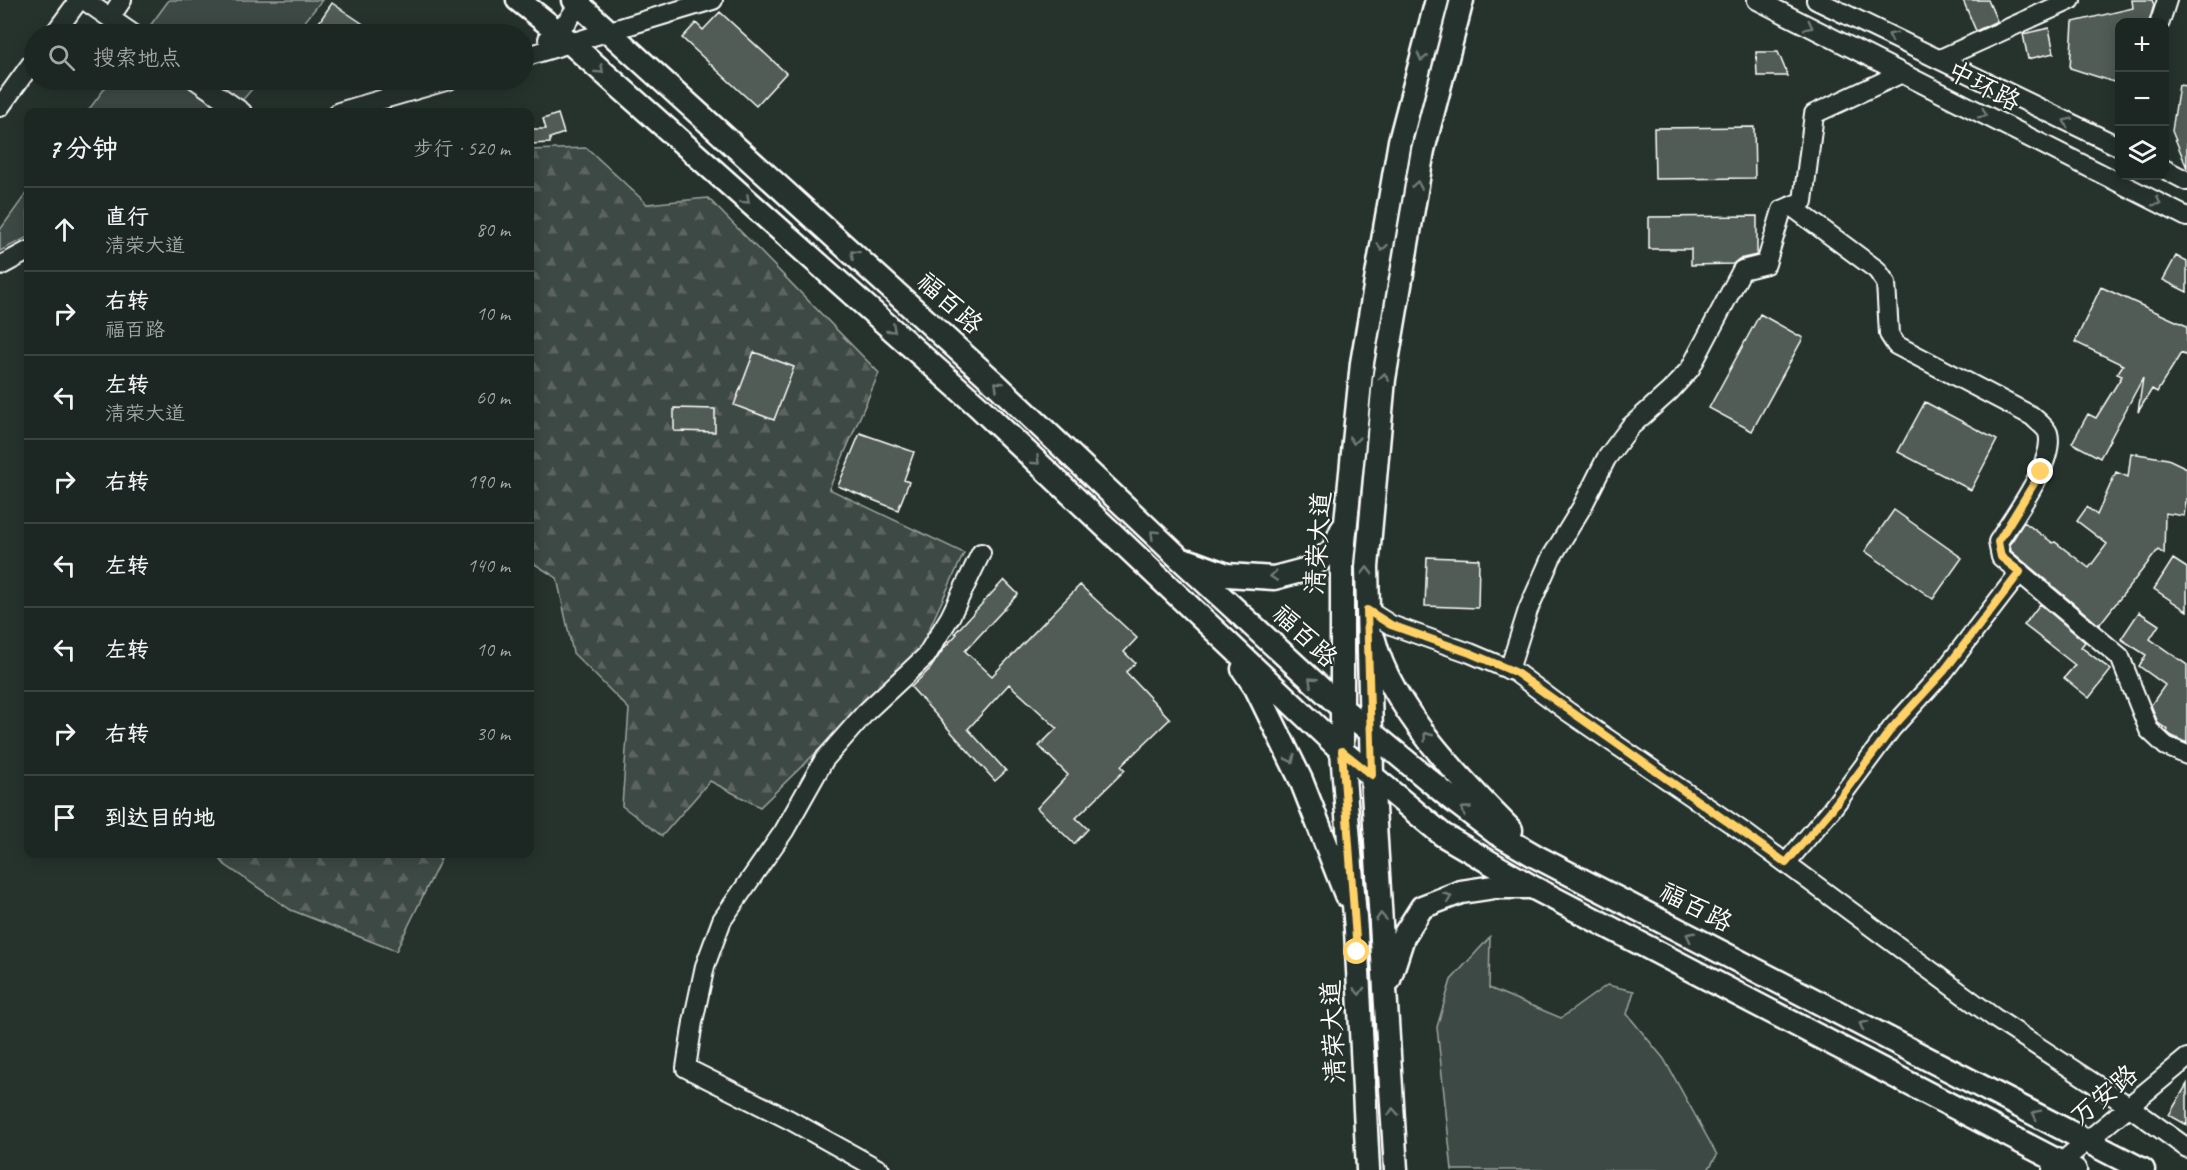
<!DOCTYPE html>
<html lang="zh">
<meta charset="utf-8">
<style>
body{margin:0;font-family:Caveat,"LXGW WenKai TC",sans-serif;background:#29322f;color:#f1f3f6}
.controls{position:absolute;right:18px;top:18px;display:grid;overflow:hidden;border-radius:12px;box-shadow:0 3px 15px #0003}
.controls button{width:54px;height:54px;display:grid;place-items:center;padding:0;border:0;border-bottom:2px solid #3a4340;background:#1c2622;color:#f1f3f6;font:30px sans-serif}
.stop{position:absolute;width:18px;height:18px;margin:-14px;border:4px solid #ffd166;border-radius:50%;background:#fff}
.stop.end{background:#ffd166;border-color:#fff;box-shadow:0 2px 6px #0008}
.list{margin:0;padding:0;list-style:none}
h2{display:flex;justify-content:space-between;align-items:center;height:78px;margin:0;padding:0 24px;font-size:26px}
h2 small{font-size:20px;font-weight:400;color:#a0a5a5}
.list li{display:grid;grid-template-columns:39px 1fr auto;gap:18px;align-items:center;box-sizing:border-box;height:84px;padding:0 24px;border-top:2px solid #3a4340}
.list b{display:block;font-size:22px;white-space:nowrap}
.list p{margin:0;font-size:20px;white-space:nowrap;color:#a0a5a5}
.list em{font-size:20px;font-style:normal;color:#a0a5a5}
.icon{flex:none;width:33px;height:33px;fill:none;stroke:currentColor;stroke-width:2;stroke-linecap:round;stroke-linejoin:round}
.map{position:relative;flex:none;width:2187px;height:1170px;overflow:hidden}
.search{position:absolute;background:#1c2622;box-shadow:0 3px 15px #0003;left:24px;top:24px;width:510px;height:66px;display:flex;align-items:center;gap:15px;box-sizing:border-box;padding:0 21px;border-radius:33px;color:#a0a5a5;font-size:22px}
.panel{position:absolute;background:#1c2622;box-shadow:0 3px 15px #0003;left:24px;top:108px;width:510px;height:750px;border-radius:12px}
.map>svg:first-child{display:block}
</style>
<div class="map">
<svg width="2187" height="1170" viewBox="0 0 2187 1170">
<defs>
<pattern id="forest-firs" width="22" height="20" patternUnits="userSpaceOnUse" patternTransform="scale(1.5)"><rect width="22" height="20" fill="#3e4944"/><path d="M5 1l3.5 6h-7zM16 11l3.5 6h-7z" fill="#5b6460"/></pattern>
</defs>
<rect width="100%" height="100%" fill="#26332d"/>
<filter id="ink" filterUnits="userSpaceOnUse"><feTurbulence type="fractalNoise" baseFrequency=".0167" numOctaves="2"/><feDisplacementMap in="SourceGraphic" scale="12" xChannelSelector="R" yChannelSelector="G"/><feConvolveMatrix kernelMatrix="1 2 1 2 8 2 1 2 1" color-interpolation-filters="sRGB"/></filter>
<g filter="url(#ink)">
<path fill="#3e4944" stroke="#9ea4a2" stroke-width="1.5" d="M169,0h153l-27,34h-151z
M111,80h149l-28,32h-145z
M28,191v46l-28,14v-21z
M1490,937l-1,51 72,30 46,-33 27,6 -7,23 37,45 53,96 -9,15h-256l-15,-143 14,-47z"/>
<path fill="url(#forest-firs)" stroke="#9ea4a2" stroke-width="1.5" d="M587,148l60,56 61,-6 171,175 -50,116 135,64 -46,100 -158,154 -50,-26 -48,55 -40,-30 7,-97 -56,-56 -16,-75 -27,-17v-411z
M216,854h209l16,5 -45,92 -105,-41 -66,-45z"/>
<path fill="#515c57" stroke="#fff" stroke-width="1.5" d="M1963,0h25l9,21 -21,10z
M2132,0h20l2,5 -5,17h-29v62l-50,-16 3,-46 60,-14z
M332,3l46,31h-67z
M720,12l66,61 -30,33 -74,-68 14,-15 7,7z
M2049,28l5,25 -26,6 -5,-25z
M1756,52h22l10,24h-31z
M2179,85l8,1v82l-15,-37z
M558,114l6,19 -14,5v5l-20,1v-15h16l-3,-10z
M1754,127l1,51 -100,1 -1,-51z
M1757,216v39l-18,4 -6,5 -42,1v-16h-42v-32z
M2176,256l11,6v30l-24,-12z
M2101,287l86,39v30l-6,-3 -24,39 -5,-3 -14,23 5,-34 -43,80 -28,-15 16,-29 8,4 26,-42 -5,-2 6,-9 -48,-23z
M1760,314l43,24 -51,93 -43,-23z
M754,352l40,15 -20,53 -40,-15z
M1925,402l72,38 -26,50 -73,-38z
M674,408l41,1v23l-41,-1z
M860,433l54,19 -10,28 5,2 -11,28 -60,-24z
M2131,453l37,6 19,9v26l-3,22 -19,-3 -1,41 -6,-4 -59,75 -88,-74 -1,-7 14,-22 29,21 2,-1 34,26 18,-24 -30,-23 10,-14 10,8 19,-43 12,5z
M1894,510l68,48 -29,41 -68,-48z
M1427,557l52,2 -1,49 -53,-2z
M2173,559l14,9v43l-33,-22z
M1004,580l14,14 -53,57 27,25 88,-91 57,53 -13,14 11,11 -9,9 44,47 -49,47 4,4 -49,48 12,11 -14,15 -37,-36 31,-33 -29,-29 18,-18 -48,-44 -41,45 38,42 -11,10 -84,-94 19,-18 14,-21 13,-14 -2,-1z
M2040,604l45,38 -4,5 30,23 -22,28 -25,-20 11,-13 -51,-40z
M2139,612l20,13 -9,14 37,26v78l-15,-7 -5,-4 1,-2 -10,-7 -7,-18 14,-20 -26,-19 7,-11 -25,-16z
M2187,1084v41l-18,-10z"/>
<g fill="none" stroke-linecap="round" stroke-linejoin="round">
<defs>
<path id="minor" d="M84,0l49,34
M1757,0l430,217
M1816,0l304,147
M110,18l12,-18
M2160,22l7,-22
M54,34l25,-34
M548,39l20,-19 14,-20
M524,57l189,-57
M1940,59l131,-59
M196,80l46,32
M0,107l34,-47
M339,112l110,-32
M2164,169l23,12
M1791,206l86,64 9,13 3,51 7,11 136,71c5,5 14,11 16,17 8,28 -35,84 -50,109l3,15 119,100 29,73 17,16 21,9
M0,266l28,-15
M1367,610l24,15 79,28 45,19 52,39 178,122 251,186 134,88 57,41
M1509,670l19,-60 23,-52 31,-51 24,-48 24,-32 40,-36 20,-22 52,-99 24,-6 16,-54 21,-9 11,-87 88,-41
M1786,863l45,-53 61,-82 52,-57 76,-99
M880,1170l-90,-50 -104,-52 7,-46 12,-56 17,-46 62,-89 40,-71 42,-48 60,-56 24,-39 31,-64
M2052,1170l135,-112"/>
<path id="major" d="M518,0l39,31 421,375 364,345 101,84 89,52 543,283
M574,0l423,385 177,168 169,156 111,92 42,32 41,24 606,313
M1189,561l38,14 47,3 34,-9 25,-19 9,-21
M1374,640c17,68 88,141 137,190
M1243,669l13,19 45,92 45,115
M1389,980l14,-43 19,-30 39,-15 33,-5h34
M1368,1170l-12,-240 -14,-179v-189l20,-199 38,-222 37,-141
M1396,1170l-24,-395 -5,-208 17,-188 39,-229 39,-150"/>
</defs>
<use href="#minor" stroke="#fff" stroke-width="22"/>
<use href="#major" stroke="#fff" stroke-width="27"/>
<use href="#minor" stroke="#26332d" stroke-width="18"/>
<use href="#major" stroke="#26332d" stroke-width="22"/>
</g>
<defs><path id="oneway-chevron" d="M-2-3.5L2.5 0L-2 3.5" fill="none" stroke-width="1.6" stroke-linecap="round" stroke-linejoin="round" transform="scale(1.5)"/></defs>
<g stroke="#727a76">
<use href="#oneway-chevron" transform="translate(1809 26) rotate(27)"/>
<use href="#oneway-chevron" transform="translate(1892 36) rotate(-154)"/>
<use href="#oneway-chevron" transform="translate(1422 57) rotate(105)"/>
<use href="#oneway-chevron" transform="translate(600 70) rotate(42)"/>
<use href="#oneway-chevron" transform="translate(1983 114) rotate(27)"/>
<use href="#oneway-chevron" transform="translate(2067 122) rotate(-154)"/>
<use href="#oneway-chevron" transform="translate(1417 185) rotate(-80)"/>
<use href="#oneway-chevron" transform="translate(746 200) rotate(42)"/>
<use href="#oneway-chevron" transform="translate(2157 202) rotate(27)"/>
<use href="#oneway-chevron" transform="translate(1382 247) rotate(100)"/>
<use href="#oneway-chevron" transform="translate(854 254) rotate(-138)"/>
<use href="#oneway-chevron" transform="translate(892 329) rotate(42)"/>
<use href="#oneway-chevron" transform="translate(1384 377) rotate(-82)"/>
<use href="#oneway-chevron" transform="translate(998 385) rotate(-137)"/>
<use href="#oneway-chevron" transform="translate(1354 440) rotate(96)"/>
<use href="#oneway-chevron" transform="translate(1036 461) rotate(43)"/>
<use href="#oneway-chevron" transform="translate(1154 534) rotate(-136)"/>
<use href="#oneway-chevron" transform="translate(1367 571) rotate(-89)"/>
<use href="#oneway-chevron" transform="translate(1274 576) rotate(175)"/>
<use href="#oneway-chevron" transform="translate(1312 681) rotate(-138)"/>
<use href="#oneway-chevron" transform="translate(1427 736) rotate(-127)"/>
<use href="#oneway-chevron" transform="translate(1291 759) rotate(64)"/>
<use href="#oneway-chevron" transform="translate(1465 810) rotate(-144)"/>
<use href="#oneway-chevron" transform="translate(1448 897) rotate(-22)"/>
<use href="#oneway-chevron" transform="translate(1381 917) rotate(-94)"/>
<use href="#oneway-chevron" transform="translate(1690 936) rotate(-153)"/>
<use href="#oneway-chevron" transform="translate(1359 991) rotate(87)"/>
<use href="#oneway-chevron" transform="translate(1863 1025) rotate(-153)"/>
<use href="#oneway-chevron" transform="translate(1393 1112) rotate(-94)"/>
<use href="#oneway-chevron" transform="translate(2036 1114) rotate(-153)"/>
</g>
</g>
<g fill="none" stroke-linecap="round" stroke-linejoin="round" filter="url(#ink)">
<path stroke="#ffd166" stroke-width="8" d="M1357,952l-15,-201 30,24 -5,-165 24,15 79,28 45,19 271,191 45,-53 61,-82 52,-57 76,-99 -19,-15 -3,-15 43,-70"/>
</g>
<g text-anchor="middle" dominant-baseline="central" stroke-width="4.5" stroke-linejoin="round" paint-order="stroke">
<g font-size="26" fill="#fff" stroke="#26332d">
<text transform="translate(1984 86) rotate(27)">中环路</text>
<text transform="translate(950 303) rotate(42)">福百路</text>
<text transform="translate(1318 543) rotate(-86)">清荣大道</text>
<text transform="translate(1305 636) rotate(43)">福百路</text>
<text transform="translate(1696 907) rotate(27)">福百路</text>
<text transform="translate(1333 1032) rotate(-93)">清荣大道</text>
<text transform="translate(2104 1095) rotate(-40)">万安路</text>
</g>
</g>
</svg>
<div class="controls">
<button>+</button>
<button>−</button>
<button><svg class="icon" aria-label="layers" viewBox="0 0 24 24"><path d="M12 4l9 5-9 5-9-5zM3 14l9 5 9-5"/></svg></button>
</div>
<div class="stop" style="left:1357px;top:952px"></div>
<div class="stop end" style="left:2041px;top:472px"></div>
<div class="search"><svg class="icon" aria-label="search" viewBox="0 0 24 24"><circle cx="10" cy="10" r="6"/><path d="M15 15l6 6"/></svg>搜索地点</div>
<section class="panel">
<h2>7 分钟<small>步行 · 520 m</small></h2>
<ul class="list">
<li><svg class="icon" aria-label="ahead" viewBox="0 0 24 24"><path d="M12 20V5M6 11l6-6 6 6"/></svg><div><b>直行</b><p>清荣大道</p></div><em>80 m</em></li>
<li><svg class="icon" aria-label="right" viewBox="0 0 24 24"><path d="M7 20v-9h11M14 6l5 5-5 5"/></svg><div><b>右转</b><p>福百路</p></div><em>10 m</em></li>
<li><svg class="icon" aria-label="left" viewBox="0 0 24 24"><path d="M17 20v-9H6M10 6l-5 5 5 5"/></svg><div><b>左转</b><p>清荣大道</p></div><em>60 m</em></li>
<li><svg class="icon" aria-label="right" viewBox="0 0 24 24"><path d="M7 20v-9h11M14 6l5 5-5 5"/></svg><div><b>右转</b></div><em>190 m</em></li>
<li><svg class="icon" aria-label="left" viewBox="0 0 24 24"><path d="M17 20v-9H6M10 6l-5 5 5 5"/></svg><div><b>左转</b></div><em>140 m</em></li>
<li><svg class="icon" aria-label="left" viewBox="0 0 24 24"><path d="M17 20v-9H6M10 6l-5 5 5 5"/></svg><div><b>左转</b></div><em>10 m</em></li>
<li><svg class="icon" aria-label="right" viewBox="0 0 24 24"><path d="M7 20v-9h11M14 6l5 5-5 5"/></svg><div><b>右转</b></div><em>30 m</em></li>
<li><svg class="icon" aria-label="arrive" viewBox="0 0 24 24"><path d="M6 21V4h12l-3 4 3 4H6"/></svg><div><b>到达目的地</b></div></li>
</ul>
</section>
</div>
